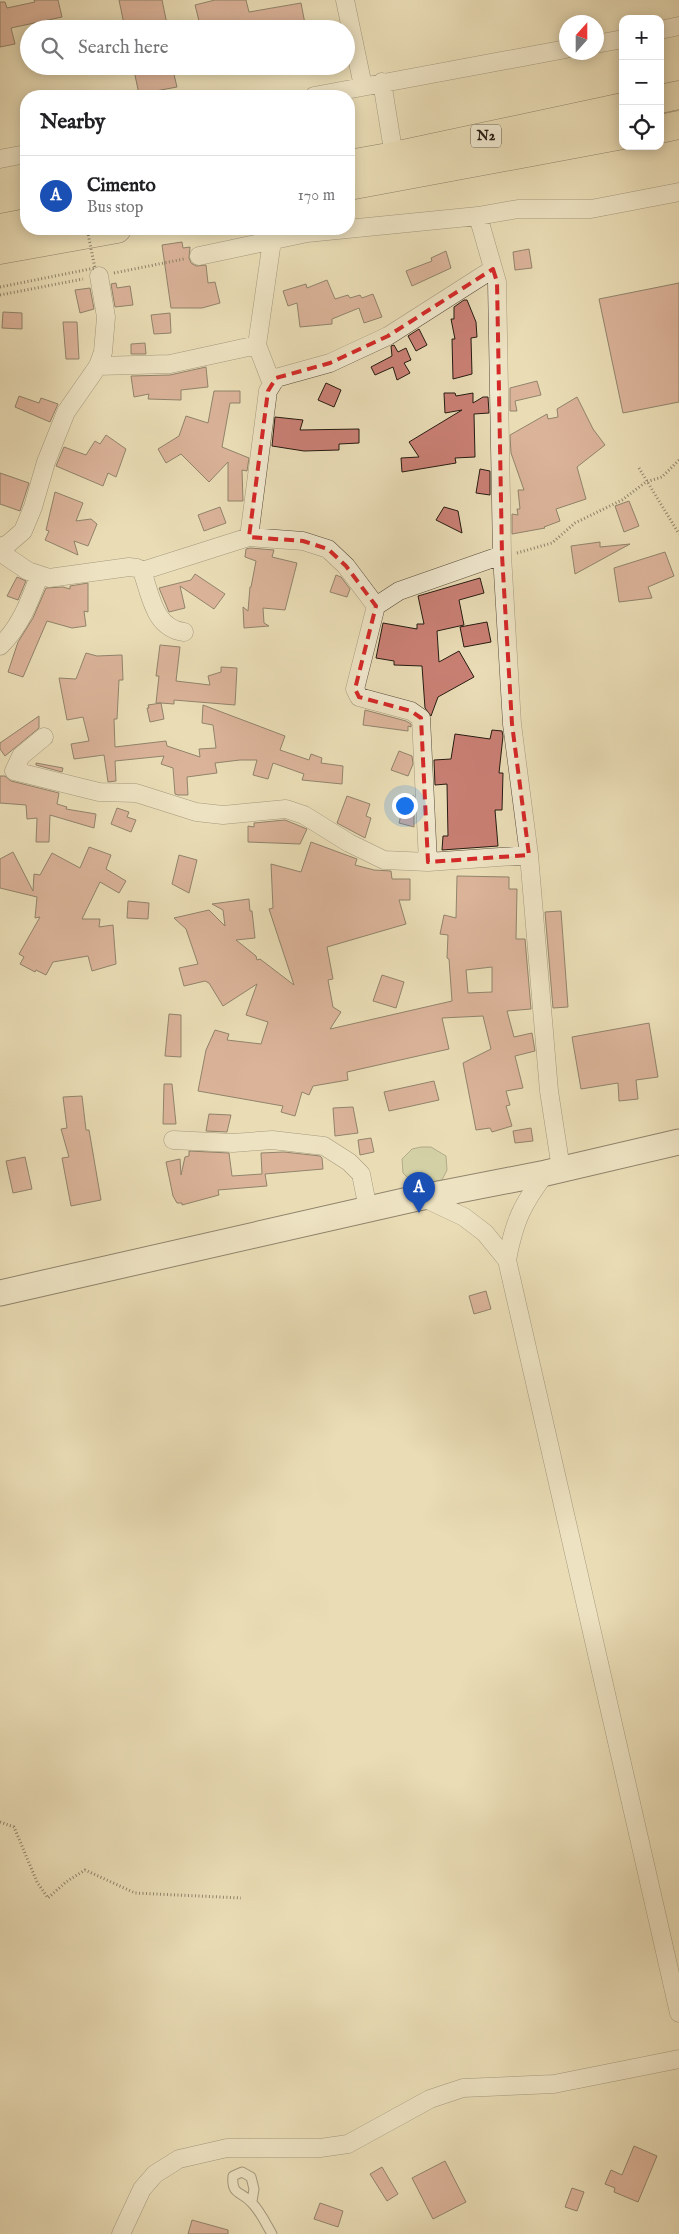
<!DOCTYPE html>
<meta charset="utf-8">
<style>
body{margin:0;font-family:"IM FELL English",serif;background:#f6f6f6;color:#202124}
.controls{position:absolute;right:15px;top:15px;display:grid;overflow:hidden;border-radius:10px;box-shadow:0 2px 12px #0003}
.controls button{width:45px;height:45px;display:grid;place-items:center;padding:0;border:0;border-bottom:1px solid #e0e0e0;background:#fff;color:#202124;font:25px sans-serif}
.compass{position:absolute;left:559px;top:15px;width:45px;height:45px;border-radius:50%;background:#fff;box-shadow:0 2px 12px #0003;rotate:21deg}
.you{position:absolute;left:404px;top:805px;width:18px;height:18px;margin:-12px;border:4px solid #fff;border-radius:50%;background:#1a73e8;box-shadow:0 0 0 8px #1a73e833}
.badge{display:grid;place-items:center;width:32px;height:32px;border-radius:50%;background:#8f2418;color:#fff;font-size:16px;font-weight:700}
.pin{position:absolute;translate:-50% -41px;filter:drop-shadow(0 1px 2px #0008)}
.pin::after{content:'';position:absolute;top:26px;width:18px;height:15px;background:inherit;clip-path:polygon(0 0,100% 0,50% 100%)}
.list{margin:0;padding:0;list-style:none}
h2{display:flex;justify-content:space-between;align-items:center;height:65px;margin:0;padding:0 20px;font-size:21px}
h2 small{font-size:16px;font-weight:400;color:#757577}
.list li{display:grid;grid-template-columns:32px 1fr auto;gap:15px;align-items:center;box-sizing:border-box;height:80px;padding:0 20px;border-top:1px solid #e0e0e0}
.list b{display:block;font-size:19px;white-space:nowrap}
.list p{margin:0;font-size:16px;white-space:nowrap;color:#757577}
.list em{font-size:16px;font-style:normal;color:#757577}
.icon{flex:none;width:28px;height:28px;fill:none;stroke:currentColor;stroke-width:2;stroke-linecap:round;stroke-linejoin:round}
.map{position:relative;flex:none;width:679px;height:2234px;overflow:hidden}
.search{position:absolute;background:#fff;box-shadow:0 2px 12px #0003;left:20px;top:20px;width:335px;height:55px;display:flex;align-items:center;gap:12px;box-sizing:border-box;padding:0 18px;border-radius:28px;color:#757577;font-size:19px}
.panel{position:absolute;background:#fff;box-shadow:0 2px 12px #0003;left:20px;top:90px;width:335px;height:145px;border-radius:20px}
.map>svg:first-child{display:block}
</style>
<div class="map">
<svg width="679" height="2234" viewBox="0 0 679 2234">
<rect width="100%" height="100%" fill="#eaddb7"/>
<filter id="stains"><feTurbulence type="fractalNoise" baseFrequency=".004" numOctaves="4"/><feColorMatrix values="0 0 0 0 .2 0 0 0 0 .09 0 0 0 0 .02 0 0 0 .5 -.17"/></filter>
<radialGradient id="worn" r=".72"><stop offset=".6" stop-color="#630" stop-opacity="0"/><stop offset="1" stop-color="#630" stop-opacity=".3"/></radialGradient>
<path fill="#b7c18e" stroke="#6e6e50" d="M421,1147h10l15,9 1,14 -5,10 -27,5 -12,-12 -1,-14 10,-10z"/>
<path fill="#ca8075" stroke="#251a11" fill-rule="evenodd" d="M34,0h24l4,17 -51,11 4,16 -15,3v-45h5l2,6 28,-6z
M119,0h43l6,29h-43z
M215,0h31l3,12 52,-9 5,26h-105l-6,-24z
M133,66h39l5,21 -38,7z
M182,242l1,6 7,-1 -1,11 2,5 5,3 10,-1 2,18 7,-1 5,21 -18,5h-31l-9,-63z
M529,249l3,19 -17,2 -2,-18z
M446,251l5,17 -39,18 -6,-15 26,-10 -1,-3z
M327,280l8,19 13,-4 2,3 10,-3 2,3 11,-4 9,23 -18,6 -5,-15 -27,11v5l-32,3 -3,-24 -9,3 -5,-15 23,-7 1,4z
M116,283l1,5 13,-2 3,19 -18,2 -4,-23z
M679,283v119l-56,11 -24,-114z
M90,288l4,21 -14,4 -5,-23z
M464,300h3l9,22 1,15 -6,1 1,36 -19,5 -1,-40h3l-4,-20h3v-12z
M3,312l19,1v16l-20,-1z
M170,313l1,20 -17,1 -3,-19z
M63,322h14l2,37h-13z
M419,329l8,16 -11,6 -8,-15z
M145,343l1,11h-15v-10z
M394,345l4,7 8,-4 5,12 -7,3 6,10 -13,7 -4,-13 -18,8 -4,-8 21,-11 -1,-10z
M206,367l2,20 -27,3v10l-33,-1 1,-5 -15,3 -3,-21 39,-1z
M537,381l4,14 -26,6 2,10h-7v-23z
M326,383l15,7 -7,17 -16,-7z
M214,391h26v12h-10l-8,44 27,11 -2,13 -5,-1 1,31h-15v-39l-19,20 -28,-28 -15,9 -8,-14 21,-13 7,-20 22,7z
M444,393h11l1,3 17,-3v10l10,-6h5l1,16 -15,1 1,43 -20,1 1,5 -54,9 -1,-14 18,-1 -10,-15 53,-32 -17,3z
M19,396l20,7 2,-5 17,6 -8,18 -35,-15z
M577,397l16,32 12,16 -28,22 9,32 -30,10 4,12 -16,6 1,1 -33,6v-20l6,1 -1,-6h3l-2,-19h6l-13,-37 -1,-18 37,-21 1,5 10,-2 -1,-8z
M275,417l28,3 -3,10 59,-1v14l-20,1v6l-35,1 -32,-5z
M106,435l20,14 -10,28 -8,-4 -5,13 -47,-20 8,-19 22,8 9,-14 5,3z
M480,469l10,2v24l-14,-2z
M0,473l29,10 -9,28 -20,-7z
M55,492l28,11 -7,18 15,-2 6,5 -9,22 -14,-5 4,14 -33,-15 4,-9 -3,-1z
M629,501l10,25 -15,6 -9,-26z
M220,507l6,16 -22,8 -6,-16z
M444,507l14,4 4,22 -26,-13z
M600,542v5l30,-3 -55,30 -4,-28z
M250,548l24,2 -2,7 25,6 -12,47 -22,-2 1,15 5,3 -25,2 -1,-21 5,4 2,-24h1l5,-26 -11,-4 1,-8z
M665,552l9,24 -26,11 4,11 -33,4 -5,-34z
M195,574l30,20 -11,15 -34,-23 5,22 -16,4 -10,-24 32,-8z
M336,575l5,2 9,12 -3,8 -17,-5z
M17,577l9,4 -8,19 -11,-4z
M480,578l4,15 -25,7 5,25 -27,6 2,31 20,-11 15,26 -36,20 -7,19 -6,-8 -3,-42 -28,-1v-4l-18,-3 7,-35 34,6v-5h7l-6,-28z
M88,583v29l-4,-1 2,15 -14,2 -25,-7 -24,56 -15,-5 10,-30 15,-24 13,-30 17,-1 7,2v-3z
M487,622l4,20 -27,5 -4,-20z
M160,645l20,2 -4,34 34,4 -2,-9 13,-4v-5l16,1 -2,37 -61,-5v4l-13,-1 3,16 -14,3 -3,-14h2l-1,-3 13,-2h-5l3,-27h-3z
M86,653l11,3 25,-1 1,25h-4l-2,39h-3l1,28 51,-6 1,5 33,11 -1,-8 17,-1 -3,-23 -11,-2 1,-18 82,31 -5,14 29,10 2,-6 11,4 -1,5 22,3 -1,18 -40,-4 2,-6 -31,-11 -5,16 -15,-4 4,-15h-17l-25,3 2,10 -30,4 1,18h-10l-3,-1 -2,-26 -12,-4 3,-8 -49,5 1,20 -8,1 -4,-27 -30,4 -3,-15 18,-3 -6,-24 -16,3 -8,-42 17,1z
M365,710l41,11 5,3v3l-3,-1v5l-45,-6z
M39,716v12l-34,28 -5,-7v-6z
M492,730l10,1 1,5 -4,37h4l-1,37h-7l3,36 -56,4 1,-14h5l-1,-52 -12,1 -1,-25 17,-1 4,-25 35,5z
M399,751l13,5 1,8 -5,12 -17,-6z
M36,763l27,5 -1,4 -26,-7z
M0,776h5l6,5 48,12 -2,11 10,3 -1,2 30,5 -2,14 -44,-13 -1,27h-13l1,-24 -10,1 -1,-14 -26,-2z
M406,794l8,2v31l-15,-4z
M347,796l23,8 -4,12 5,2 -6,20 -28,-15z
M117,808l12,4 -2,5 9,3 -5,12 -20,-8z
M285,820l22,9 -7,15 -52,-2v-16l6,1v-4z
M311,842l46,17 -2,6 19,5 17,1 1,8h18v21h-11l7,24 -79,23 6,32 -5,1 5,27 8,5 -11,17 122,-28 -3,-42 -2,-1 1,-23 -8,-1 4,-19 12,3 1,-42 52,1v12h8l-1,50h9l6,70 -24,2 7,26 18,-4 3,18 -20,5 8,32 -17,3 4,14 -4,1 6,20 -20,6 -2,-4 -14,2 -13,-67 28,-14 -8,-33 -41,2 7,31 -102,23 1,8 -35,6 -4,9 -7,-3 -7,24 -14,-4 2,-6 -85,-15 8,-41 9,-20 14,4 -2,6 34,4 7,-22 -22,-7 11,-31 -34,22 -14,-23 -4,-2 -21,5 -5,-18 19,-4 -12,-35 -12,-11 35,-8 16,16 -2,-16 -11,-6 37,-5 1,12h2l3,27 -19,2 20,16 1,4 3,-1 34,26 -25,-76 4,-1 -2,-44 30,8zM492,967v25l-24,1 -2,-23z
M89,847l22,8 -5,14 20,12 -7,12 -19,-11 -18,37h18l-1,8 14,-2 3,39 -24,7 -4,-15 -35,6 -7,13 -10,-5 -1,2 -15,-8 4,-7 -5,-3 21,-37 -5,1 2,-21 -37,-9v-29l13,-7 20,39 1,-17 6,1 12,-22 28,15z
M179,855l18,5 -8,33 -17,-9z
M128,901l21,2 -1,16 -21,-1z
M561,911l7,96 -15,1 -8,-96z
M382,975l22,7 -8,26 -23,-7z
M169,1014l12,1v42l-16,-1z
M649,1023l9,54 -22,3 2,19 -19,2 -1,-18 -37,6 -9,-52z
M434,1081l5,19 -50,11 -5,-19z
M164,1084h8l4,40h-13z
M82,1096l4,34h3l12,70 -30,6 -9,-48 7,-1 -8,-28 6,-1 -4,-31z
M353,1107l5,26 -23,3 -2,-28z
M209,1114l22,1 -4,17 -21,-1z
M531,1128l2,13 -18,2 -2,-12z
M371,1138l3,14 -14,3 -2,-15z
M189,1151l40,2 3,23 30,-2 -1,-21 23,-1 36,4 2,2 1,11 -58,5 2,12 -49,4 1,5 -37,10v-2h-5l-4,-7 -7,-34 14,-3 1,16 4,-18 4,-1z
M25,1157l7,32 -19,4 -7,-32z
M486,1291l5,18 -17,5 -5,-18z
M634,2146l23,10 -19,46 -24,-10 1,-4 -10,-4 6,-14 11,5z
M445,2161l21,41 -33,17 -21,-41z
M382,2167l16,27 -11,7 -17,-27z
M572,2188l12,4 -7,19 -12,-4z
M320,2203l23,8 -5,16 -24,-8z
M192,2220l36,10v4h-40z"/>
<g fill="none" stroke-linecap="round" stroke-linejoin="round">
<defs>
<path id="service" d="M252,2201l2,-12 -3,-12 -9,-5 -9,4c-2,20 9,15 19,27 8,8 14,21 20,31"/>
<path id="minor" d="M345,0l18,86
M660,30l19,-4
M596,44l27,-5
M382,82l12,74
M314,96l252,-47
M0,159l26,-5
M478,216l19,66 5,273 10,169 17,131 20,236 12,78
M272,241l-15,104 15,39
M199,256l108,-23 171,-17 40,-7h73l88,-17
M98,366l72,-2 87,-19
M249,537l19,-146 8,-13 54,-15 58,-27 105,-67
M0,547l8,-3 15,-13 10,-24 13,-45 20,-50 32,-46 5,-14 3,-35 -7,-41
M0,552l28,19 21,7 80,-11 8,1 5,3c9,25 12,57 42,61
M142,571l107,-34 54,4 25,8 18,17 30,40 23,-15 103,-36
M376,606l-21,83 4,8 52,14 10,7 7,144
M0,646c20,-19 30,-45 39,-70
M44,737l-23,19 -7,15 85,21 37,1 60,19 27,3 63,-6 18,6 45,28 35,17 44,2 101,-7
M173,1140l60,3 39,-3 52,6 25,16 12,12 7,35
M546,1173c-24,31 -32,49 -39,87l172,753
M424,1198l40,19 21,16 22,27
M121,2234l21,-45 13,-15 24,-15 48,-11h93l28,-4 82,-45 33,-11 91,-4 125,-25"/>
<path id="secondary" d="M0,1293l413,-94 133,-26 133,-31"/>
<path id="trunk" d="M660,99l19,-4
M660,129l19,-4
M349,164l45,-8 229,-49
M349,186l274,-51
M0,228l26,-5
M0,250l117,-21"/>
</defs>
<use href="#service" stroke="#564b3a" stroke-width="11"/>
<use href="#minor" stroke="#564b3a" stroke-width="19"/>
<use href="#secondary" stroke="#251a11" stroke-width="27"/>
<use href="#trunk" stroke="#251a11" stroke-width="29"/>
<path stroke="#251a11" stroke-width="3" stroke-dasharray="1 2.5" stroke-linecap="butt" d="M114,273l70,-14
M0,295l83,-16
M639,468l40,66
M517,553l35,-10 23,-20 47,-23 24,-18 16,-5 17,-17
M0,1822l14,5 23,55 11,16 18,-16 19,-12 50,23 106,5"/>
<use href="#service" stroke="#f1e9d0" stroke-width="9"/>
<use href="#minor" stroke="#f1e9d0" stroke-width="18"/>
<use href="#secondary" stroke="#f1e9d0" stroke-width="25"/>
<use href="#trunk" stroke="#eaddb7" stroke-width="28"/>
<path stroke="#251a11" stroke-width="3" stroke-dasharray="1 2.5" stroke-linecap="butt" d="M0,287l95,-19 -8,-39"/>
</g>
<path d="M0 0H679V2234H0ZM493,269l4,13 5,273 10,169 17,131 -101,7 -7,-144 -10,-7 -52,-14 -4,-8 21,-83 -30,-40 -18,-17 -25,-8 -54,-4 19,-146 8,-13 54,-15 58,-27z" fill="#eaddb7" fill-opacity=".55" fill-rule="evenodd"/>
<path fill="none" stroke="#d62828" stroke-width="4" stroke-dasharray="10 6" stroke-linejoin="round" d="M493,269l4,13 5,273 10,169 17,131 -101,7 -7,-144 -10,-7 -52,-14 -4,-8 21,-83 -30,-40 -18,-17 -25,-8 -54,-4 19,-146 8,-13 54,-15 58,-27z"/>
<g text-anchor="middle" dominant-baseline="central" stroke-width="4" stroke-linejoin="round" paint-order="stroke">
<rect fill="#f1e9d0" stroke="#62584a" stroke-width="1" x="471" y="124.5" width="30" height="23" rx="4"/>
<g font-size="14" font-weight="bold" fill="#251a11">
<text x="486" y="136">N2</text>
</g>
</g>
<rect width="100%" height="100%" filter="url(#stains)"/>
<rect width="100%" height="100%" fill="url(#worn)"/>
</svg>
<div class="controls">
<button>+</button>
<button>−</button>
<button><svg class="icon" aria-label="locate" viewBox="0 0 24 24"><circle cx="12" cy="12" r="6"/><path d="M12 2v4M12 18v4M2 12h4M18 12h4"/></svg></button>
</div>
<svg class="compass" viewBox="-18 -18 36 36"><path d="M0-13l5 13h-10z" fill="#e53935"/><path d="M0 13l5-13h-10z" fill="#757577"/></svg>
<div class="you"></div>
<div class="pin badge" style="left:419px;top:1213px;background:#1a4fb4">A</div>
<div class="search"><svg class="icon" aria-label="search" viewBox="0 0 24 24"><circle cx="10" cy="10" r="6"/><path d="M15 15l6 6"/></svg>Search here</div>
<section class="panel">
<h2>Nearby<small></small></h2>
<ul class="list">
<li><span class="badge" style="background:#1a4fb4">A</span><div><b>Cimento</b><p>Bus stop</p></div><em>170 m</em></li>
</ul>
</section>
</div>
